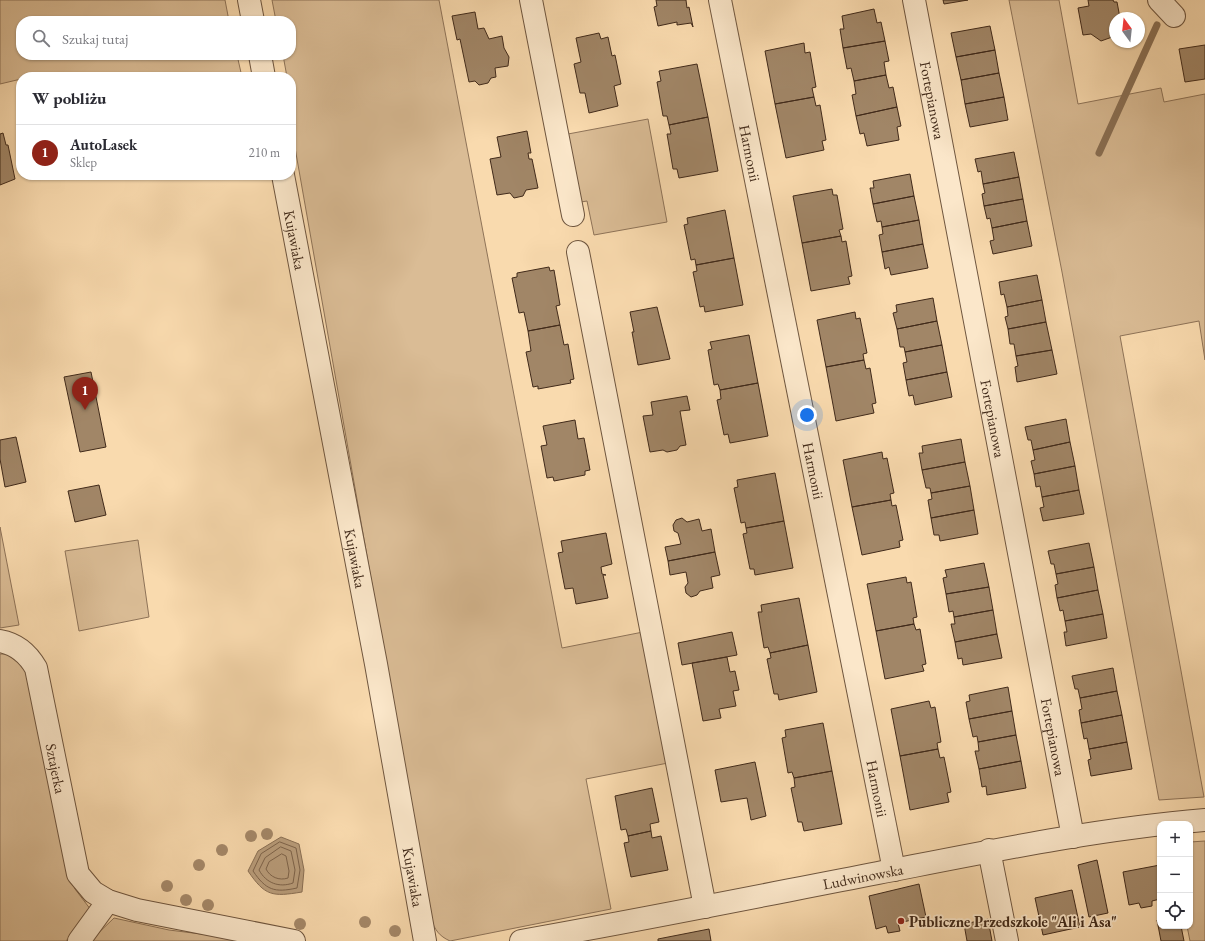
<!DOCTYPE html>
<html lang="pl">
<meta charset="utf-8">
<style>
body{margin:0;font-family:"EB Garamond",serif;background:#f2f2f3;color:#2b2b33}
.controls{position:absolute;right:12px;bottom:12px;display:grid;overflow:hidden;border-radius:8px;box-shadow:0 1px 3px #0004}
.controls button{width:36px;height:36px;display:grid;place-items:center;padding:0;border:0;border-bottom:1px solid #e1e1e2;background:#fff;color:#2b2b33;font:20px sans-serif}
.compass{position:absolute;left:1109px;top:12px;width:36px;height:36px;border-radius:50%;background:#fff;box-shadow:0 1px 3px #0004;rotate:345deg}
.you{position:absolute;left:807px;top:415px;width:14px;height:14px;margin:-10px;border:3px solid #fff;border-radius:50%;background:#1a73e8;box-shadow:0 0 0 6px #1a73e833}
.badge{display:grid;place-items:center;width:26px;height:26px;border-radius:50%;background:#8f2418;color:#fff;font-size:13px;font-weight:700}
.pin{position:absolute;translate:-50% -33px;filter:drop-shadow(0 1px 2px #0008)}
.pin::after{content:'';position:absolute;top:21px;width:14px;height:12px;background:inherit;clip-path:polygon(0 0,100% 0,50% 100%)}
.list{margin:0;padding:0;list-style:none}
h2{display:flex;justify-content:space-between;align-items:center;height:52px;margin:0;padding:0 16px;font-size:17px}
h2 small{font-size:13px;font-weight:400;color:#7c7c81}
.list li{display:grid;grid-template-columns:26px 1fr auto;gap:12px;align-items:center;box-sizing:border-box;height:56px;padding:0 16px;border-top:1px solid #e1e1e2}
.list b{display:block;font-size:15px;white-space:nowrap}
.list p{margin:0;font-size:13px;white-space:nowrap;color:#7c7c81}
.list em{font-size:13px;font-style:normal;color:#7c7c81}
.icon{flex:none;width:22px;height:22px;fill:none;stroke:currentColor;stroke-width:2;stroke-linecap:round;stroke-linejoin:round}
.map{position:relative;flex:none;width:1205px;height:941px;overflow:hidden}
.search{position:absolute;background:#fff;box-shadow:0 1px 3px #0004;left:16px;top:16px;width:280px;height:44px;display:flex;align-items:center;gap:10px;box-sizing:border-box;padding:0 14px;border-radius:16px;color:#7c7c81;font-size:15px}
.panel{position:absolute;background:#fff;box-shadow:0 1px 3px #0004;left:16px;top:72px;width:280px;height:108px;border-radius:16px}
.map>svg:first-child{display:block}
</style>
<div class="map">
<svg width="1205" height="941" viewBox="0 0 1205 941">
<rect width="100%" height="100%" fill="#f9daae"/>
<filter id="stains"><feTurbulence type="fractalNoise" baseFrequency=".005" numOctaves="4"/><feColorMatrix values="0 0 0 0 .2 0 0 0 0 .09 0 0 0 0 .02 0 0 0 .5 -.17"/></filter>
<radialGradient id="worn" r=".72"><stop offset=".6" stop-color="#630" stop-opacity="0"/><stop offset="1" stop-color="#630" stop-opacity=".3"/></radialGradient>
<path fill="#dabc95" stroke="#8e7358" d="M0,0h225l4,21h-208v34h216l5,22h-200v-2l-21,2v2l-21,5z
M272,0h167l123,648 81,-16 25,131 -82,16 25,130 -161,32c-11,-5 -15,-11 -19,-22l-140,-794v-48h-4l-4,-22h8v-34h-15z
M1009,0h50l19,104 83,-16 3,14 41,-8v266l-6,-39 -79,15 84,461 -45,3 -97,-528z
M648,119l19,103 -73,13 -7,-34 -6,1 -13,-68z
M0,527l19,98 -19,3z
M138,540l11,77 -70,14 -14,-80z
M0,654h7l19,15 37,184 12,36 16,21 -25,31h-66z
M1205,841v100h-15l-3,-15h3v-84z
M114,918l55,12 72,9v2h-151z"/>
<path fill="#ba9e7c" stroke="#8a7055" d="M281,837l18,7 5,26 -2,22c-30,5 -37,4 -54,-21l10,-20z"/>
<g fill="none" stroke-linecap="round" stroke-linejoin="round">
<path stroke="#7e644b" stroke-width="1" d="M280,842l16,6 4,22 -3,18c-23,5 -31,2 -44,-17l8,-17z
M281,847l10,4 4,19 -2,13c-14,5 -27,0 -34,-13l6,-12z
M282,854l4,2 3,15 -1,7c-9,3 -18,-1 -22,-9l3,-7z"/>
<path stroke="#8a7055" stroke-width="7" d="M1099,153l58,-128"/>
</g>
<path fill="#a18667" stroke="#412a1a" d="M656,0h30l1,8 2,-1 4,20 -2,-4 -14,2v-3l-19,4 -4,-19 3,-1z
M943,0h25l-24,4z
M1088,0h25l1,2h3l3,16h-5v18l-14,5 -10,-7 -8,1 -5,-27 11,-2z
M874,9l3,14 4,-1 4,19 -42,7 -3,-19h4l-2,-13z
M475,12l3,17 6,-1 5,11 13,-3 2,12 5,9 -1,9 -13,2 1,9 -5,1 -3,5 -9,2 -4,-4 -6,1 -9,-43 -3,1 -5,-24z
M990,26l5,24 -39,7 -5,-24z
M599,33l2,6 7,-2 4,19 3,-1 6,29 -7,2 4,20 -29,7 -4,-20h-5l-6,-29 7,-2 -5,-24z
M885,41l4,20 -5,1 2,13 -32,6 -3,-13 -4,1 -4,-21z
M804,43l1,10 5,-1 6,35 -4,1 2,9 -39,7 -10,-53z
M1205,45v34l-20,3 -6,-33z
M995,50l4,23 -38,7 -5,-23z
M697,64l11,53 -39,8 -2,-9h-4l-6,-34 4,-1 -2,-10z
M999,73l5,24 -39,7 -4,-24z
M886,75l3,13 4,-1 4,20 -41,9 -4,-21 4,-1 -2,-13z
M814,97l2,9 4,-1 6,35 -4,1 2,9 -38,8 -11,-54z
M1004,97l4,23 -38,7 -5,-23z
M897,107l4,19 -4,1 2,13 -32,6 -3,-13 -4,1 -4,-18z
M708,117l10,54 -39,7 -2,-9h-4l-6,-35h4l-2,-9z
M527,131l4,22h-3l1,6h3l6,29 -12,2 -3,6 -9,2 -4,-5 -13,2 -7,-36 11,-2 -4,-20z
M3,133l3,12h2l7,34 -15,6v-51z
M1014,152l5,25 -36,7 -2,-13 -3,1 -3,-13z
M910,174l4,22 -41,8 -3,-16h4l-1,-7z
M1019,177l4,22 -39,7 -2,-12 3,-1 -2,-9z
M832,189l1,6h4l6,34 -4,1 2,6 -39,7 -9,-47z
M914,196l5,24 -37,7 -1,-6 -4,1 -4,-18z
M1023,199l4,22 -35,7 -2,-10 -3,1 -3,-13z
M725,210l9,48 -38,7 -1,-6 -4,1 -7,-35 4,-1 -1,-6z
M919,220l4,24 -41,8 -3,-17 4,-1 -1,-7z
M1027,221l5,25 -39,8 -3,-13 4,-1 -2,-12z
M841,236l1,6 4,-1 6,35 -4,1 2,7 -39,7 -9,-48z
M923,244l5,24 -37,7 -2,-8 -4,2 -3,-17z
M734,258l9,47 -38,7 -1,-6 -4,1 -7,-35 4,-1 -1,-6z
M549,267l1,4 4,-1 6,35 -4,1 4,19 -32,6 -4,-19 -5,1 -7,-35 5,-1v-4z
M1037,275l5,25 -35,7 -3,-13 -3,1 -2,-13z
M933,298l4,23 -40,8 -4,-16 4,-1 -1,-7z
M1042,300l4,22 -38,7 -3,-12 3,-1 -1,-9z
M657,307l13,52 -32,6 -6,-33h2l-4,-20z
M855,312l1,7 4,-1 7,35 -4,1 1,6 -38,7 -9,-47z
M937,321l5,24 -37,7 -1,-5h-4l-3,-18z
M1046,322l6,28 -36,6 -2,-12h-4l-2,-15z
M560,325l4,20 4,-1 6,35 -4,1 1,3 -33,6v-3l-5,1 -7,-35 5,-1 -3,-20z
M749,335l9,48 -38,7 -2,-6 -4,1 -6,-35 4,-1 -2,-7z
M942,345l5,27 -41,8 -3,-17 4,-1 -2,-10z
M1052,350l5,24 -40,8 -2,-15 3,-1 -2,-10z
M864,360l2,9 4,-1 6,35 -4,1 2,9 -38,8 -10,-54z
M91,372l15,75 -26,5 -16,-75z
M947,372l5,25 -37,8 -2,-10 -4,1 -3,-16z
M758,383l10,53 -38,7 -2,-9 -4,1 -7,-35 4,-1 -1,-9z
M687,396l3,14 -10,1 6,34 -6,1 -3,4 -10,2 -4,-2 -13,2 -7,-36 10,-1 -2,-13z
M1066,419l4,23 -37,8 -2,-10h-3l-3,-13z
M575,420l3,19 6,-1 6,32 -5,1v4l-31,6 -1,-4 -6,1 -6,-32 6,-1 -4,-19z
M16,437l10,45 -21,5 -5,-28v-19z
M961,439l4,23 -43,8 -3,-17h4l-1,-7z
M1070,442l5,24 -41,8 -3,-13 4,-1 -2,-10z
M882,452l1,7 4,-1 7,35 -4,1 1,6 -39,7 -9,-47z
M965,462l5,24 -39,7 -1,-5h-4l-4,-18z
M1075,466l4,24 -37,7 -2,-11 -4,1 -2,-13z
M775,473l9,48 -38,7 -1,-6 -4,1 -7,-35 4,-1 -1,-7z
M99,485l7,30 -31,7 -7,-31z
M970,486l4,24 -43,8 -3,-18 4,-1 -1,-6z
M1079,490l5,24 -41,7 -3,-13 4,-1 -2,-10z
M891,500l1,6 4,-1 7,35 -4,1 1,6 -38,8 -10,-48z
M974,510l4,24 -38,7 -1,-6h-5l-3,-17z
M682,518l5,4 12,-3 3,12 9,-2 4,23 -47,9 -3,-14 16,-3 -3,-11 -4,-2 -1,-6 3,-5z
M784,521l9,47 -38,7 -1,-6h-4l-7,-35 4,-1 -1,-5z
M606,533l6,31 -11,3 1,7 4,1h-3l5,23 -32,6 -3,-16 -8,1 -7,-36 5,-1 -2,-11z
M1089,543l5,24 -38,7 -2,-10h-3l-3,-13z
M715,552l5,23 -9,2 2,11 -13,3 -3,4 -6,2 -5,-4 -1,-6 3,-4 -2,-11 -16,3 -2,-14z
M984,563l5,24 -43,7 -3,-16 4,-1 -2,-7z
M1094,567l4,23 -41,8 -2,-13 3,-1 -2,-10z
M906,577l1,6 4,-1 6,35 -4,1 1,6 -38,7 -9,-47z
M989,587l4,23 -39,7 -1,-6 -4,1 -3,-18z
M1098,590l5,24 -38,7 -2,-11 -3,1 -3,-13z
M799,598l9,47 -38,8 -2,-6 -4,1 -6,-36h4l-1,-7z
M993,610l4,24 -42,8 -4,-18h4l-1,-7z
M1103,614l4,24 -41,8 -2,-14h3l-2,-11z
M914,624l2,6 4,-1 6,35 -4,1 2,6 -39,8 -9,-48z
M732,632l5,23 -55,10 -4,-22z
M997,634l5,24 -39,7 -1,-7 -4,1 -3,-17z
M808,645l9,47 -38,8 -1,-6h-4l-7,-35 4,-1 -1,-5z
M727,657l3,15 5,-1 4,19 -6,1 3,15 -17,3 2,9 -18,3 -11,-58z
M1113,668l4,23 -37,7 -2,-9h-3l-3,-13z
M1008,687l4,24 -43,8 -3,-17 4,-1 -1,-6z
M1117,691l5,24 -41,8 -2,-13 3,-1 -2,-11z
M929,701l2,7 4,-1 6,35 -4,1 1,6 -38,7 -9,-47z
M1012,711l4,24 -38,7 -1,-6 -4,1 -4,-18z
M1122,715l5,27 -38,7 -2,-11 -3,1 -3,-16z
M823,723l9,48 -38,7 -2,-6 -4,1 -6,-35 4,-1 -1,-7z
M1016,735l5,26 -42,8 -4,-18h4l-1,-9z
M1127,742l5,27 -41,7 -3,-16 3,-1 -2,-10z
M938,749l2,9 4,-1 7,35 -4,1 2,9 -39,8 -10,-54z
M1021,761l5,27 -39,7 -1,-9 -4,1 -3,-18z
M755,762l11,54 -15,4 -4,-22 -26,4 -6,-32z
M832,771l10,53 -38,7 -2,-9h-4l-7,-34 4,-1 -1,-9z
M652,788l7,34 -9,2 1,7 -23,5 -2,-7 -5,1 -6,-34z
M651,831l1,7 9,-2 7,34 -37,7 -7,-34 5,-1 -1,-6z
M1097,860l11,53 -19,4 -11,-52z
M1160,865v34l-8,2v5l-11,2 -2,-5 -10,2 -6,-33z
M919,884l7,33 -28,6 2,8 -12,2 -2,-7 -10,3 -7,-33z
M1072,890l8,37 -37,8 -8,-37z
M988,919l4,22h-25l-3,-17z
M1158,919l2,7h21l3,15h-23l-4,-21z
M709,929l2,12h-53v-2z"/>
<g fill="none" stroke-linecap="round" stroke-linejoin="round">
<defs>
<g id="minor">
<path d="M249,0l4,21"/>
<path d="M531,0l42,215"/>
<path id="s1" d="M720,0l174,870"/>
<path id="s2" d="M914,0l159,837"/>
<path d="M1159,0l15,16"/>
<path d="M260,55l4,22"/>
<path id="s3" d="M283,175l93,489 49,277"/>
<path d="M578,252l127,655"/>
<path id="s4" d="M0,641c17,3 28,13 36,27l42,206 15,18 15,9 29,9 157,31"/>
<path d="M989,850l18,91"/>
<path d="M79,941l29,-40"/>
<path id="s5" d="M521,941c119,-21 238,-45 357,-68 108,-21 217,-44 327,-53"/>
</g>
</defs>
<use href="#minor" stroke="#6f563f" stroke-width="24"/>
<use href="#minor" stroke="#fbe7ca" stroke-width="22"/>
</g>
<g fill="#a5896a">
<circle cx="267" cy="834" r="6"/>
<circle cx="251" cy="836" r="6"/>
<circle cx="222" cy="850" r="6"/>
<circle cx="199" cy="865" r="6"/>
<circle cx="167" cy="886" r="6"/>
<circle cx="186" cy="900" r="6"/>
<circle cx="208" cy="905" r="6"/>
<circle cx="365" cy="922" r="6"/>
<circle cx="300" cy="924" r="6"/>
<circle cx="395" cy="931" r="6"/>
</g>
<circle fill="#8f2418" stroke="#fbe7ca" stroke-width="1.5" cx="901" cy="921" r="4"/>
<g text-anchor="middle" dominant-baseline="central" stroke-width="3.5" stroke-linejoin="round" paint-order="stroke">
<g font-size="15" fill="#412a1a" stroke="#fbe7ca">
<text stroke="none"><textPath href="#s2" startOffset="102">Fortepianowa</textPath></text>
<text stroke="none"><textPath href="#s1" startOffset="156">Harmonii</textPath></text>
<text stroke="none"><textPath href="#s3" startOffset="66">Kujawiaka</textPath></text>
<text stroke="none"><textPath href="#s2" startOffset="426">Fortepianowa</textPath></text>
<text stroke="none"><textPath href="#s1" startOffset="480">Harmonii</textPath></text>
<text stroke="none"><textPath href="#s3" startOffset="390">Kujawiaka</textPath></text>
<text stroke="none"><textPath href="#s2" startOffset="750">Fortepianowa</textPath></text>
<text stroke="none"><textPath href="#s4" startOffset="149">Sztajerka</textPath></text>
<text stroke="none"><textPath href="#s1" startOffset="804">Harmonii</textPath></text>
<text stroke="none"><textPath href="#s5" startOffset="348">Ludwinowska</textPath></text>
<text stroke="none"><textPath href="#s3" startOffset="714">Kujawiaka</textPath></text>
</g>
<g font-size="15" font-weight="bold" fill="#412a1a" stroke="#fbe7ca" text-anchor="start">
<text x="909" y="921">Publiczne Przedszkole "Ali i Asa"</text>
</g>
</g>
<rect width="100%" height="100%" filter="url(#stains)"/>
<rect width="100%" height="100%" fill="url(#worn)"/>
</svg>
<div class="controls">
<button>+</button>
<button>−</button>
<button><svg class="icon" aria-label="locate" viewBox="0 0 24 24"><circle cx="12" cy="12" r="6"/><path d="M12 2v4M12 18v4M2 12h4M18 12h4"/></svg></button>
</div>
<svg class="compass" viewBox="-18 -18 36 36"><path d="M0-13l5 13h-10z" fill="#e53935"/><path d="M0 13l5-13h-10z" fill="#7c7c81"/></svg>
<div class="you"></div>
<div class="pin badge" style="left:85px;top:410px">1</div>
<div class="search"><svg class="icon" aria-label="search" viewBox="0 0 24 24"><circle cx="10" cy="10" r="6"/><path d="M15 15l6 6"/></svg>Szukaj tutaj</div>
<section class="panel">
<h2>W pobliżu<small></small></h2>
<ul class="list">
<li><span class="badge">1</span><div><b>AutoLasek</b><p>Sklep</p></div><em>210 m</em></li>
</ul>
</section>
</div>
